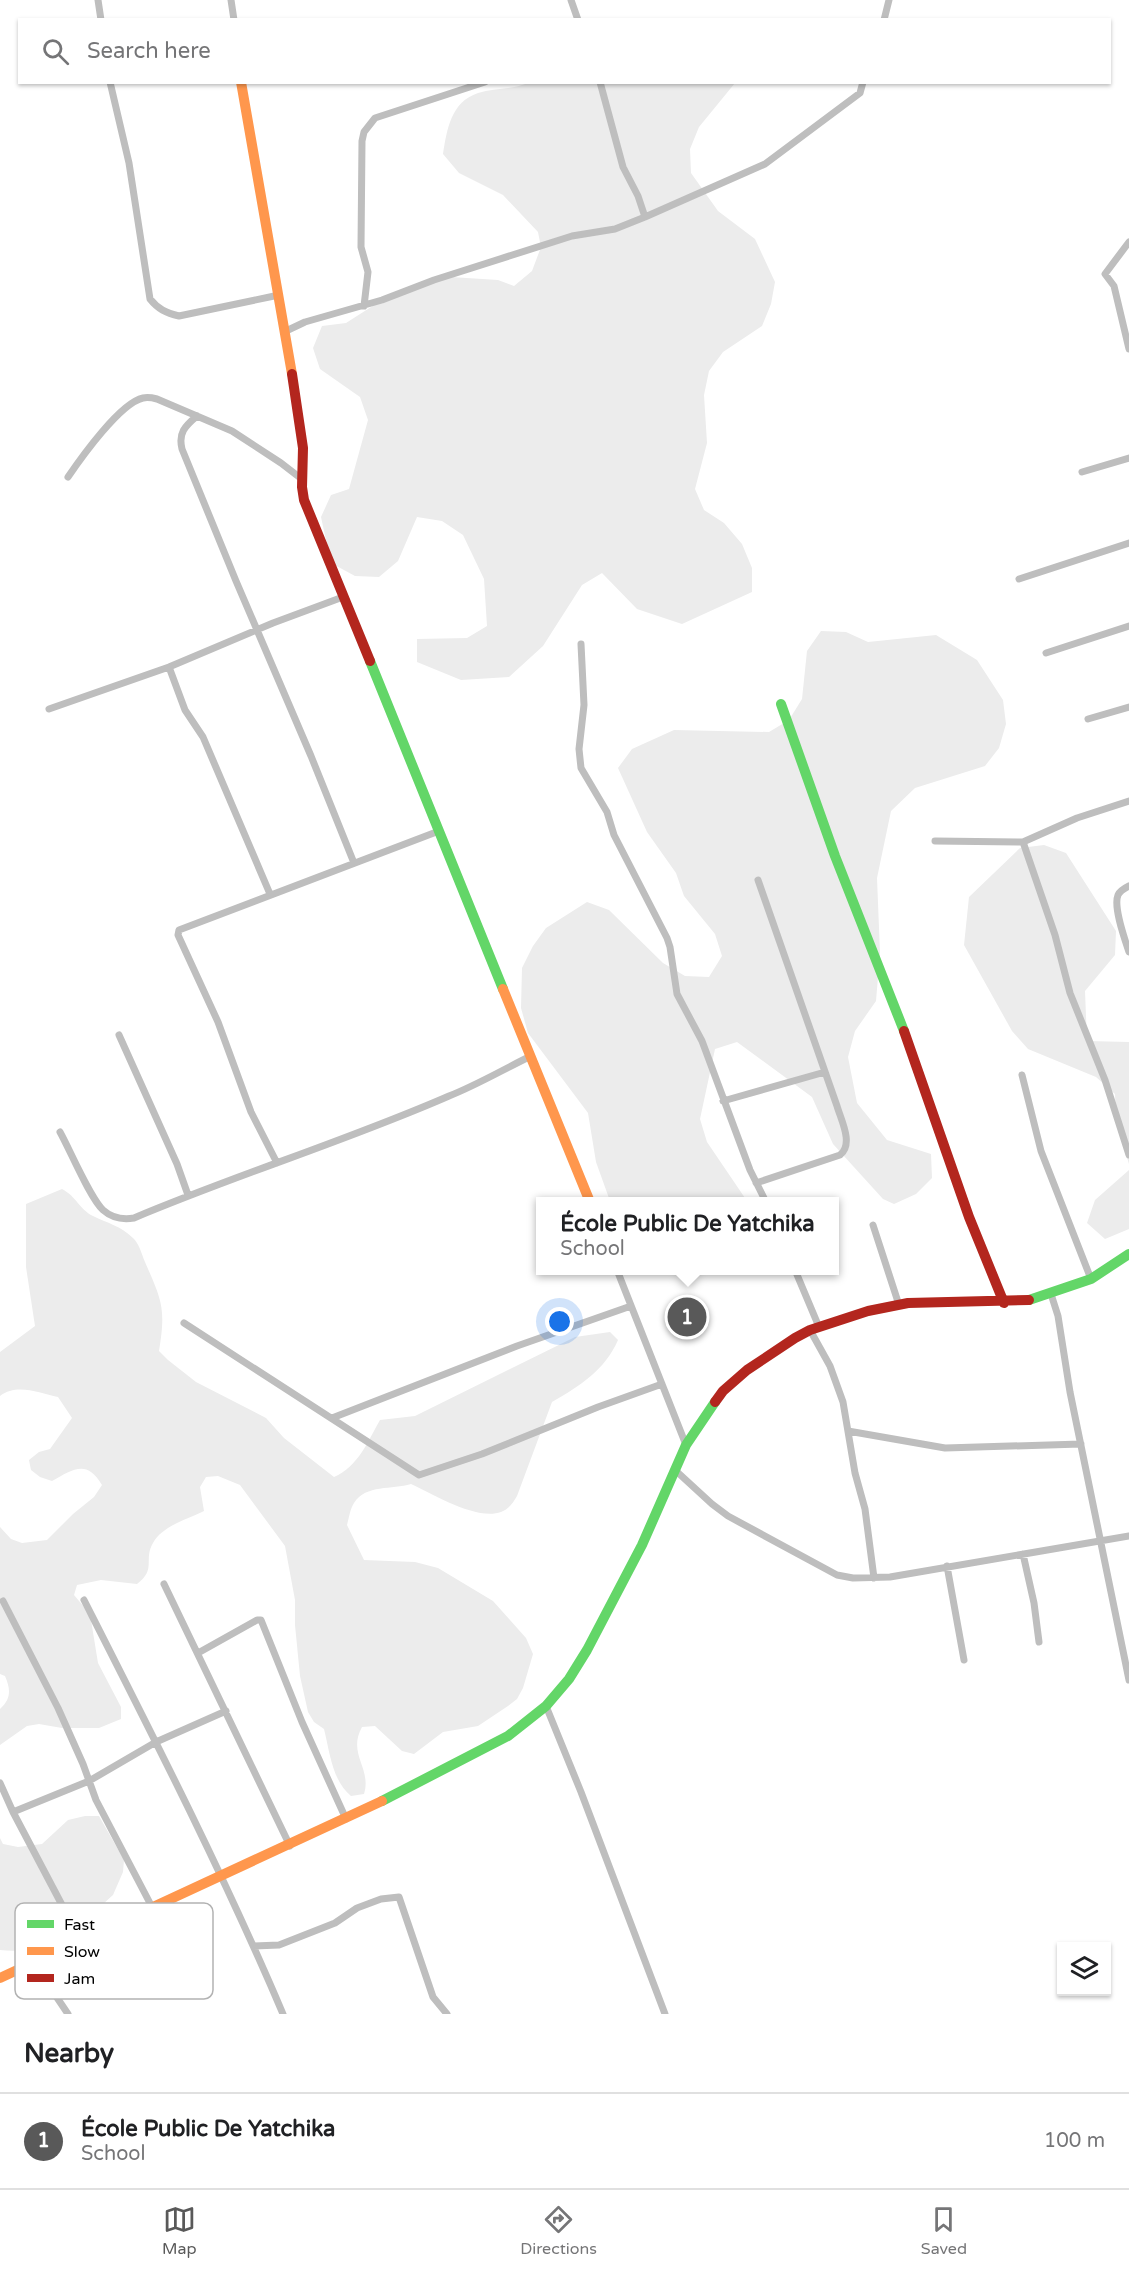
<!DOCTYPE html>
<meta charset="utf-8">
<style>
body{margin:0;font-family:"Varela Round",sans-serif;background:#f2f2f2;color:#202124}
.controls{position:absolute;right:18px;bottom:18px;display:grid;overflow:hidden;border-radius:0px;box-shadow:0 2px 4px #0004}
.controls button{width:54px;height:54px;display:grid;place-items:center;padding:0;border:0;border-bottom:2px solid #e0e0e0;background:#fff;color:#202124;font:30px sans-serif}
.you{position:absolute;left:560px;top:1322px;width:21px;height:21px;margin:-15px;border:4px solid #fff;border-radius:50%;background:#1a73e8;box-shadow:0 0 0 9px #1a73e833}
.badge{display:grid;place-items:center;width:39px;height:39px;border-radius:50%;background:#595959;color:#fff;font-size:20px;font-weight:700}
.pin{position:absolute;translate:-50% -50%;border:3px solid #fff;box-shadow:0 2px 6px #0006}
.popup{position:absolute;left:536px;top:1197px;width:303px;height:78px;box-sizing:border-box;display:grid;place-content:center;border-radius:0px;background:#fff;filter:drop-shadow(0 2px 4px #0005);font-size:20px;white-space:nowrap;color:#757577}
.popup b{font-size:22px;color:#202124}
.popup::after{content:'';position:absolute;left:50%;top:100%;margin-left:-12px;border:12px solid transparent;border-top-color:#fff}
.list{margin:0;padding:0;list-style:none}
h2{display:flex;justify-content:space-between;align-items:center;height:78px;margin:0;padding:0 24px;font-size:26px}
h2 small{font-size:20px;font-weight:400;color:#757577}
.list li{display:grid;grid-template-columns:39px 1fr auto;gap:18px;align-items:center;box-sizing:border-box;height:96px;padding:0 24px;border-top:2px solid #e0e0e0}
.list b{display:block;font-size:22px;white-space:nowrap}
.list p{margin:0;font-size:20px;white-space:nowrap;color:#757577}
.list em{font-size:20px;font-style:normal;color:#757577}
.icon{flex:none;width:33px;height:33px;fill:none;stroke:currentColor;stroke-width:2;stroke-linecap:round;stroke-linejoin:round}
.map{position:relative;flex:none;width:1129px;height:2014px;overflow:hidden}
.search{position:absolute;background:#fff;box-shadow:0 2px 4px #0004;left:18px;right:18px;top:18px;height:66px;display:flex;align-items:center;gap:15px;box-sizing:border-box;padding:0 21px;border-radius:0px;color:#757577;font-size:22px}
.sheet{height:174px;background:#fff}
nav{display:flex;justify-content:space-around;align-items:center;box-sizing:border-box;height:84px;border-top:2px solid #e0e0e0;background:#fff;font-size:16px;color:#757577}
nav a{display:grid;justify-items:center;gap:3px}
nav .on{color:#595959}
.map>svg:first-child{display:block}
</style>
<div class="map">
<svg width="1129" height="2014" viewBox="0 0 1129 2014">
<rect width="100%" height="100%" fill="#fff"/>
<path fill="#ececec" d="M528,83h207l-36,44 -9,22 1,24 27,38 37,28 20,43 -4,22 -9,22 -39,26 -14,19 -5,24 3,48 -12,46 9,21 20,13 18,21 10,24v24l-70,32 -45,-15 -35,-36 -20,12 -39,61 -34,31 -48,3 -44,-18v-23l50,-1 20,-12 -3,-47 -21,-44 -21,-14 -25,-4 -19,44 -19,16 -24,-1 -24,-13 -10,-46 10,-22 18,-6 19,-69 -8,-23 -40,-28 -7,-21 9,-22 24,-3 36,-23 69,-23 47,3 16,6 18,-15 9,-24 -3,-15 -35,-37 -44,-22 -16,-19c4,-25 8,-52 35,-61 16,-5 33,-3 50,-10z
M821,631l25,1 22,10 68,-7 41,25 26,40 3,24 -7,24 -14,18 -70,22 -24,23 -14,67 3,75 -4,48 -21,30 -7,26 9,46 30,37 44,14 1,24 -16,16 -22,10 -11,-5 -50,-55 -21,-47 -75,-55 -22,7 -15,70 7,23 40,59h-137l-14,-39 -8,-49 -60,-80 -7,-25 1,-40 11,-22 13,-18 41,-26 22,8 54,53 22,13 24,1 13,-21 -7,-22 -31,-38 -8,-23 -29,-41 -29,-64 14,-19 42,-19 95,2 20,-12 13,-21 5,-48z
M1044,845l22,8 50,78 -1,24 -30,36 2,50 42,1v122l-13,-42 -1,-28 -19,-17 -68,-28 -16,-18 -48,-86 5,-48 51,-49z
M1129,1170v59l-24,10 -18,-16 8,-23z
M62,1189c15,8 17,20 31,27 14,7 28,10 40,22 6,5 9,17 12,24 17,39 21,46 14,89l9,9 28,22 70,36 18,20 50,39c24,-10 34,-36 46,-57l35,-4 160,-79 35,-5 8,8c-13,30 -38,46 -66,62l-35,94c-4,7 -8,13 -16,16 -24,9 -68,-18 -90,-28 -19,6 -45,0 -57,19 -4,6 -5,15 -7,22l17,35 51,2 23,6 55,33 33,37 7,16 -10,34 -6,11 -9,7 -30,20 -35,6 -29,22 -12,-3 -27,-25 -13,1c-15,27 10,41 2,67l-13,2c-19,-16 -21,-43 -27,-67l-10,-7 -6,-10 -8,-36 -5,-51v-25l-10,-54 -45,-61 -22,-9 -12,1 -6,10 4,24c-16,8 -42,15 -51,32 -10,17 4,26 -16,41l-36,-4 -24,5 -3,10 16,19 8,49 23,44v12l-22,9h-37l-23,-4 -12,2 -27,19v-36c11,-10 11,-19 5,-33l-5,-2v-147l11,12 11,4 25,-3 26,-26 21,-17 8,-12c-15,-26 -29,-16 -50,-4l-12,-4 -9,-7 -2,-10 10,-8 11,-3 22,-31 -14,-21c-19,-4 -41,-14 -58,-1v-44l35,-26 -9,-59v-63z
M85,1816h14l25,44 -1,12 -10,23 -20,18 -37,1c-12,29 -23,40 -56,36v-112l3,6 15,3 24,-3 26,-24z"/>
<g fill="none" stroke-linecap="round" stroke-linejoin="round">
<path stroke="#bebebe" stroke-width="7" d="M98,0l3,20
M231,0l3,20
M571,0l7,20
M884,20l5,-20
M110,82l19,81 21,136c8,10 16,14 29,17l100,-21
M645,217l120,-53 95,-71 3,-11
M1129,242l-24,32 9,12 15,63
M364,306l4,-34 -7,-25 1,-106 2,-9 11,-14 110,-36
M286,331l19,-9 77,-22 52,-20 138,-44 43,-7 30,-12 -7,-21 -15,-29 -23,-85
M197,416c-12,10 -19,17 -15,33l54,132 75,175 43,107
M1082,472l47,-14
M68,477c13,-19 52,-74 75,-79 5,-1 10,0 14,1l75,32 49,32 22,17
M1019,579l110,-36
M581,644l3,61 -5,44 2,19 26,44 7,23 53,103 3,9 7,47 25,47 48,129 16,32
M1046,653l83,-27
M169,667l16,43 18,27 67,157
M49,709l120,-42 104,-44 70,-26
M1088,719l41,-12
M935,841l88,1 54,-24 52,-17
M1023,842l32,93 15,58 35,87 24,75
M1129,886c-4,2 -9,5 -11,9 -5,12 7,45 11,57
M119,1035l58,129 11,31
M1022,1075l19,76 50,128
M723,1101l102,-29
M60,1132c10,18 30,66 43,78 9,8 19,10 31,8 104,-44 212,-77 315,-122 28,-11 55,-27 82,-40
M277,1163l-26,-51 -33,-90 -40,-87 1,-5 260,-99
M756,1183l84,-28c14,-11 1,-35 -3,-49l-79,-226
M873,1225l26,80
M617,1270l69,175
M795,1270l24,57
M1051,1294l7,22 12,76 59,288
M184,1323l235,152 63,-21 116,-47 64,-23
M810,1330l20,36 13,36 12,71 10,36 9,69
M332,1418l185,-72 114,-40
M848,1431l97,17 136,-4
M675,1470l37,34 16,12 109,59 16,3 37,-1 239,-41
M1023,1554l11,49 5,39
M947,1566l17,94
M164,1584l126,262
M84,1600c69,136 139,273 199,414
M3,1601l55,107 25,56 13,36 56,107
M198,1653l59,-33h4l41,102 44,97
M546,1706l35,86 84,222
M0,1783l13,29 68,129
M13,1812l76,-31 67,-39 70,-31
M254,1946l25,-1 56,-22 22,-15 24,-9 18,-2 34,100 14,17
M33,1962l35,52"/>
<path stroke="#63d668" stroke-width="10" d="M370,661l133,328
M781,704l54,152 69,175
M1029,1300l62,-21 38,-25
M382,1801l126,-65 38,-30 23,-27 18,-29 55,-105 44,-100 29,-43"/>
<path stroke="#ff974d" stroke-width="10" d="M241,82l51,292
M503,989l87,213
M0,1978l382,-177"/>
<path stroke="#b3261e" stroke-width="10" d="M292,374l11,74 -1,39 2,13 66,161
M904,1031l65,186 35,86
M715,1402l8,-11 24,-21 48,-32 15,-8 58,-19 40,-8 121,-3"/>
</g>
<rect x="15" y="1903" width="198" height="96" rx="9" fill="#fff" stroke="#b2b2b2" stroke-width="1.5"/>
<rect x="27" y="1920" width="27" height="8" fill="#63d668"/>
<rect x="27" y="1947" width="27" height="8" fill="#ff974d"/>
<rect x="27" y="1974" width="27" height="8" fill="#b3261e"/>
<g font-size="16" fill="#000">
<text x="64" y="1930">Fast</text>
<text x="64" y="1957">Slow</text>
<text x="64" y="1984">Jam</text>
</g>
</svg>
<div class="controls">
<button><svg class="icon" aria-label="layers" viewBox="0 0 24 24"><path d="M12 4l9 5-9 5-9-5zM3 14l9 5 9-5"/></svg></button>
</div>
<div class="you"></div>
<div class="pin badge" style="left:687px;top:1317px">1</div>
<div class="popup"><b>École Public De Yatchika</b>School</div>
<div class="search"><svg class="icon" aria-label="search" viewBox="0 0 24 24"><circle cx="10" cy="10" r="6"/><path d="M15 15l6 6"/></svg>Search here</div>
</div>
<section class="sheet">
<h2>Nearby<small></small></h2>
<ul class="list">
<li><span class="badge">1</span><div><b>École Public De Yatchika</b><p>School</p></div><em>100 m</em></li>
</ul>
</section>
<nav>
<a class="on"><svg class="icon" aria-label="map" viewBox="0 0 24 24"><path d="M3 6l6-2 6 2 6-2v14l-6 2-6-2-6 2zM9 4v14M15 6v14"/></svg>Map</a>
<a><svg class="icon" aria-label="directions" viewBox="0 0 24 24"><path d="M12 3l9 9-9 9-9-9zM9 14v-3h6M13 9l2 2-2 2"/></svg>Directions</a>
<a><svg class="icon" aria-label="saved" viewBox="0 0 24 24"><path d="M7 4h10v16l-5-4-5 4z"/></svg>Saved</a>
</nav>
